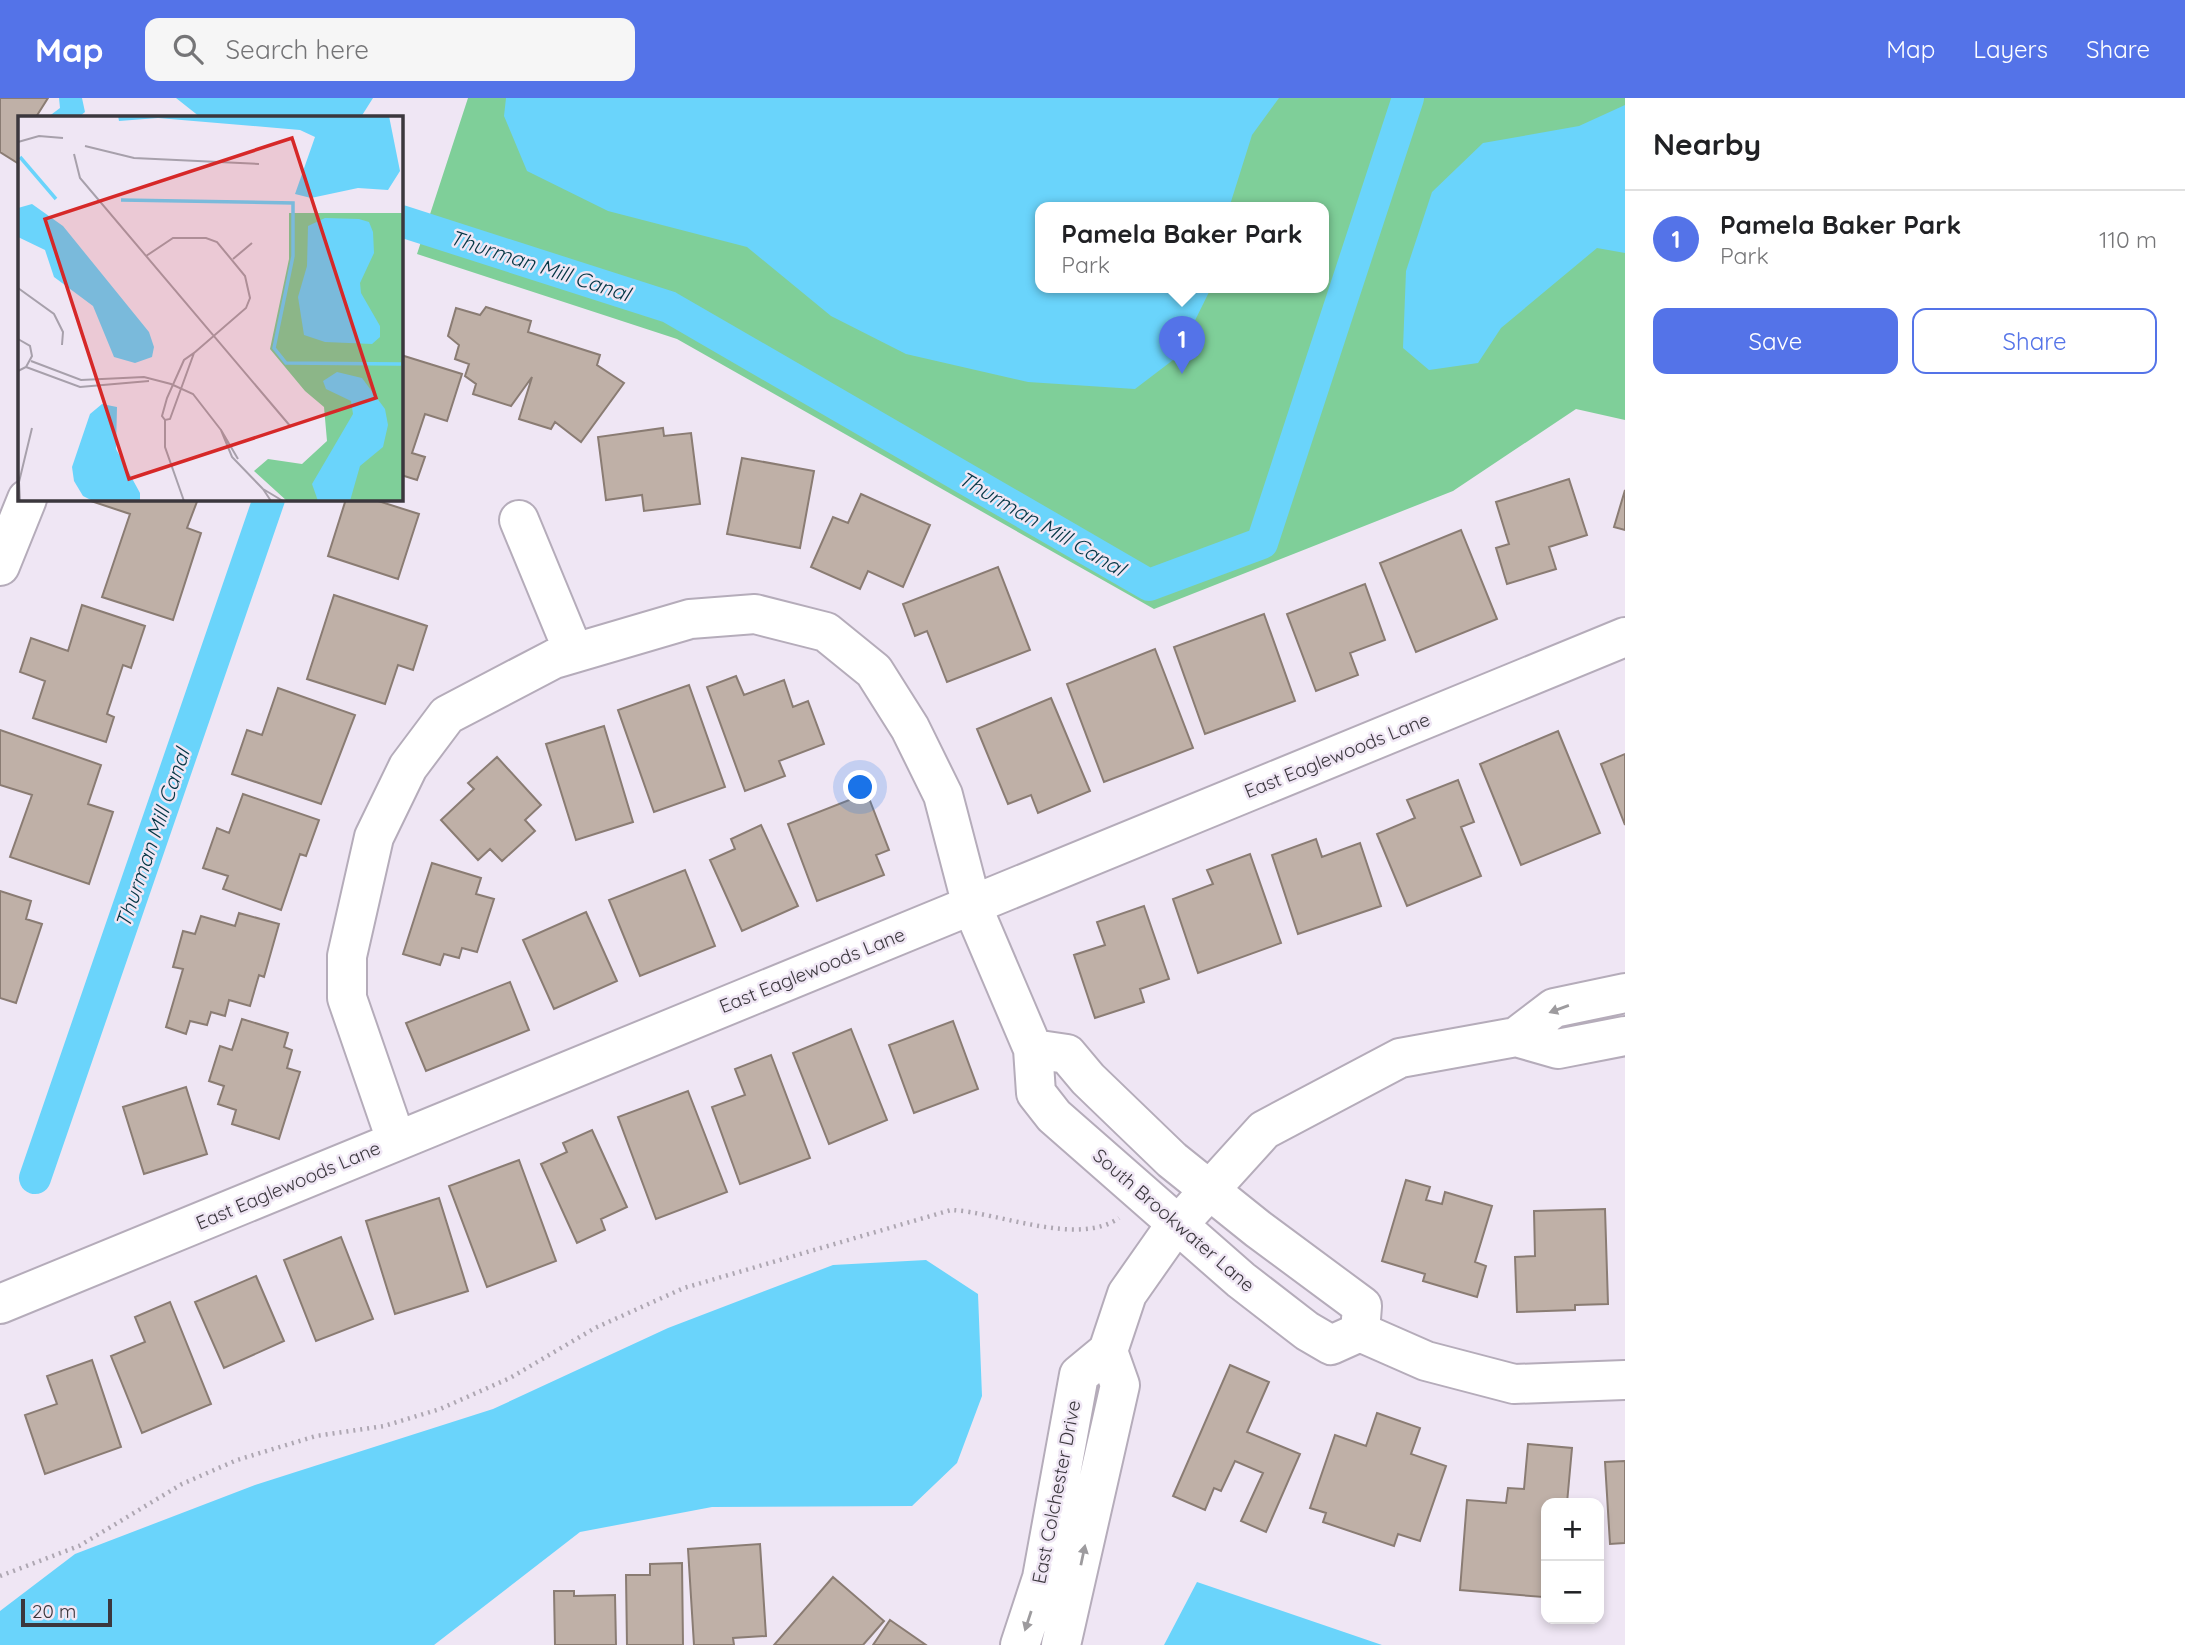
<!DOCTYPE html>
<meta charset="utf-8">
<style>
body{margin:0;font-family:Quicksand,sans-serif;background:#f6f6f6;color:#202124}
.controls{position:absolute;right:21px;bottom:21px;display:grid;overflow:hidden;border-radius:14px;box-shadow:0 4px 10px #0003}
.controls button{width:63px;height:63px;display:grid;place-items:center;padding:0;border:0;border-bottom:2px solid #e0e0e0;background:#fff;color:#202124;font:35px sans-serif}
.scale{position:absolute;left:21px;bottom:18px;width:91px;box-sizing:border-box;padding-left:7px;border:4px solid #3b373d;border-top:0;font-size:19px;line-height:24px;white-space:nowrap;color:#3b373d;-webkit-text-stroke:5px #efe6f4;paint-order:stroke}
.you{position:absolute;left:861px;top:690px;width:24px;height:24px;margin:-18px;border:5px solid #fff;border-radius:50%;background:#1a73e8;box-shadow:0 0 0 10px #1a73e833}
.badge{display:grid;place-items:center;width:46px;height:46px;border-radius:50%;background:#5473e8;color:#fff;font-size:23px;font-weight:700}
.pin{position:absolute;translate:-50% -58px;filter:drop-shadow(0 2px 4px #0008)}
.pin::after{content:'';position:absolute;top:37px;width:24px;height:21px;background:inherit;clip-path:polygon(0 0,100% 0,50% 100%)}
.popup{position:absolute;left:1035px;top:104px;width:294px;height:91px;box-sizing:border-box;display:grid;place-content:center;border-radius:14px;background:#fff;filter:drop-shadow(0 2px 5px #0005);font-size:23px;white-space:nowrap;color:#757577}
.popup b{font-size:26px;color:#202124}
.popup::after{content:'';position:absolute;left:50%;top:100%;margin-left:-14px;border:14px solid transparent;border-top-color:#fff}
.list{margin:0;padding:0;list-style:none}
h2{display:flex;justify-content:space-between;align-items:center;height:91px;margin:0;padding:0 28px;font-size:30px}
h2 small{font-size:23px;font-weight:400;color:#757577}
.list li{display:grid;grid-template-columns:46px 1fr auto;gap:21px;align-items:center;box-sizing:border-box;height:98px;padding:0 28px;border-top:2px solid #e0e0e0}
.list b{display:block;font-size:26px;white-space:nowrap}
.list p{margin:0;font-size:23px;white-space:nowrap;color:#757577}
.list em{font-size:23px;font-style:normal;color:#757577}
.actions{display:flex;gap:14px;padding:21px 28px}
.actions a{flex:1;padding:16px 0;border:2px solid #5473e8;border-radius:14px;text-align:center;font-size:24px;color:#5473e8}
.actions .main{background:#5473e8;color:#fff}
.icon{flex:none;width:38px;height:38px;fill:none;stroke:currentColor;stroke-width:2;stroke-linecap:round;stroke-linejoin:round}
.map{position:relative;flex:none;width:1625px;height:1547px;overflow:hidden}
header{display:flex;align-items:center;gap:42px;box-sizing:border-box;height:98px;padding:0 35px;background:#5473e8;color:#fff}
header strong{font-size:33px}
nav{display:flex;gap:38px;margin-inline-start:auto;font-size:24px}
.search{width:490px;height:63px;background:#f6f6f6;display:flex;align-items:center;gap:18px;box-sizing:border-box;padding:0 24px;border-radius:14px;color:#757577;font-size:26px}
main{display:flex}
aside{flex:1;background:#fff}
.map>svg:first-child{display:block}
</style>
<header>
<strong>Map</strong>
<div class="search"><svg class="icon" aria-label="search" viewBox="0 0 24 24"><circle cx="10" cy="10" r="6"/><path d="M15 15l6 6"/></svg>Search here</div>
<nav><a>Map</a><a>Layers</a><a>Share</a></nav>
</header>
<main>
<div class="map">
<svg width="1625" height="1547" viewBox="0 0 1625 1547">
<rect width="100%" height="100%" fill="#efe6f4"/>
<path fill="#7fcf99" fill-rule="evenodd" d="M468,0h1157v322l-49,-11 -123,82 -299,118 -477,-270 -260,-85zM1040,110h284v80h-284z"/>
<path fill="#6ad4fb" d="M59,0h23l3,14 -6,5h-31l12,-9z
M176,0h197l-12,19h-161z
M506,0h773l-27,37 -23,73h-189v80h171l-34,69 -42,32 -107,-7 -122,-28 -75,-38 -84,-69 -139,-36 -81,-40 -23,-55z
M1625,7v148l-28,-5 -96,80 -23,35 -49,7 -26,-22 3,-77 26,-79 51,-49 96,-17z
M926,1162l52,34 4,102 -25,67 -45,43 -200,1 -132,25 -146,113h-434v-34l75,-57 180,-69 238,-76 175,-81 165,-63z
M1197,1484l185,63h-218z"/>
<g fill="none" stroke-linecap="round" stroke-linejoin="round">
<path stroke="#6ad4fb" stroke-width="32" d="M401,123l268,86 480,278 113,-42 146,-445
M35,1080l234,-679"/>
</g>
<path fill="#bfb0a7" stroke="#8a7c73" stroke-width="2" d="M0,0h48l-12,19h-17v47l-19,-12z
M486,209l45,14 -3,11 72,23 -3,10 27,18 -43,59 -26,-20 -4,7 -32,-10 13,-42 -21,29 -38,-12 3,-10 -11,-8 4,-12 -14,-5 4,-14 -11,-9 8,-28 24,7z
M401,257l61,19 -15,47 -22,-7 -13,39 13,4 -8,23 -16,-5z
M663,330l1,8 27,-3 9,71 -56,7 -2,-16 -36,5 -8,-63z
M742,360l72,13 -14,77 -73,-14z
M1569,381l18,56 -38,12 7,22 -49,15 -11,-36 13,-4 -13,-42z
M1625,392v40l-11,-3z
M861,396l69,31 -27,62 -35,-16 -8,18 -49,-22 22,-50 15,6z
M85,401h113l-11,29 14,5 -28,87 -71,-23 28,-83z
M346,401h26l47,15 -21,65 -70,-23z
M1461,432l36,89 -81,33 -36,-89z
M998,469l32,83 -83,32 -20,-51 -12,5 -12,-32z
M1365,486l20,56 -35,13 8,22 -42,16 -29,-77z
M334,497l93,31 -14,44 -15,-5 -13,39 -78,-25z
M82,507l63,21 -14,42 -8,-3 -16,49 7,3 -8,25 -73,-24 12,-37 -25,-9 11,-34 37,13z
M1264,516l31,87 -90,33 -31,-87z
M1155,551l38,99 -89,34 -37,-98z
M736,578l8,19 40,-15 9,27 15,-6 16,43 -45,17 6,15 -40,15 -38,-104z
M689,587l36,102 -71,25 -36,-102z
M278,590l77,27 -34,89 -89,-30 15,-44 15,5z
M1051,600l39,93 -52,22 -7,-18 -23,9 -31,-75z
M604,628l29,96 -57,18 -30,-96z
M0,632l101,35 -13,39 25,8 -24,72 -79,-27 22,-62 -32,-10z
M1558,633l42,102 -79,32 -41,-101z
M1625,656v71l-24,-61z
M497,659l44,48 -16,15 10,11 -33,30 -12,-12 -12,11 -37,-40 33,-31 -6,-6z
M1458,682l16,42 -13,5 20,49 -74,30 -30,-72 38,-16 -8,-18z
M867,695l22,57 -13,5 8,20 -67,26 -29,-77z
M243,696l76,26 -13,36 -6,-2 -19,56 -58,-21 5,-13 -25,-8 14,-40 12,5z
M761,727l37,81 -56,25 -32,-71 25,-11 -4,-10z
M1316,741l6,18 38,-14 21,63 -83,28 -26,-79z
M1250,756l31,89 -83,30 -25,-74 40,-15 -6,-14z
M432,765l49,15 -5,16 18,5 -17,53 -15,-4 -3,10 -15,-4 -4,11 -37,-11z
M685,772l30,76 -75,30 -31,-76z
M0,793l31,10 -5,18 16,5 -26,79 -16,-5z
M1144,808l25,73 -29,10 4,13 -49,16 -21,-63 31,-10 -8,-23z
M586,814l31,69 -63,28 -31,-69z
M239,815l40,11 -15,53 -5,-2 -9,31 -21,-6 -4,16 -14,-4 -4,13 -17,-4 -4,13 -20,-7 17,-58 -10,-2 10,-36 12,3 6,-18 34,10z
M510,884l19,48 -103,41 -20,-48z
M242,921l46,14 -4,14 8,3 -5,18 13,4 -21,67 -47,-15 4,-14 -18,-6 6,-18 -15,-5 11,-35 12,4z
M953,923l25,68 -64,24 -25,-68z
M851,931l36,91 -58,24 -36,-91z
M771,957l39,103 -70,26 -28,-77 33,-12 -10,-26z
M186,989l21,67 -63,20 -21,-67z
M688,993l39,101 -71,27 -38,-102z
M592,1032l35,77 -26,12 4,11 -28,13 -36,-79 26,-12 -4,-9z
M519,1062l37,101 -69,26 -38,-101z
M1406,1082l24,7 -4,13 16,4 3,-12 47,14 -17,56 11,4 -9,31 -54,-16 2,-7 -43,-13z
M439,1100l29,93 -73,23 -29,-93z
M1605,1111l3,95 -33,1v5l-58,2 -2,-55 20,-1 -1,-45z
M341,1139l32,82 -57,22 -32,-81z
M256,1178l28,65 -60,27 -29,-66z
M170,1204l41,102 -69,29 -31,-77 34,-14 -10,-25z
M92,1262l29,87 -76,27 -20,-59 32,-11 -10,-28z
M1230,1267l39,17 -22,50 53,22 -34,78 -25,-11 22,-48 -28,-12 -14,30 -7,-3 -9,22 -32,-14z
M1377,1315l43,15 -9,26 35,12 -26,75 -22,-7 -4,12 -71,-24 3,-9 -16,-5 25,-73 31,11z
M1528,1346l44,4 -5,55h-21l-3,94 -83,-7 7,-90 39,3 2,-15 16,1z
M1625,1363v82l-15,1 -5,-82z
M760,1446l6,92 -33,2 1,7h-40l-6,-96z
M682,1465l1,82h-56l-1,-70h24v-11z
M833,1479l51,44 -21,24h-89z
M554,1493h20v5l41,-1 1,50h-61z
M890,1522l36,25h-53z"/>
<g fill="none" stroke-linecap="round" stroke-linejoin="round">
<defs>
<path id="minor" d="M519,422l55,133
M0,468l27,-67
M1625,895l-71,15 -38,29 42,12 67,-13
M1033,951l34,5 21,25 84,81 86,69 104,77 -2,26 -29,13 -24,-14 -66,-51 -187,-164 -18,-23z
M396,1042l-49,-142v-42l27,-119 34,-70 39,-52 107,-56 136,-40 65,-5 71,18 48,39 36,57 33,67 29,111 61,143
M0,1206l1625,-667
M1360,1234l66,29 88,23 111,-4
M1020,1547l22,-67 37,-203 29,-24 19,-57 40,-57 97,-107 136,-72 116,-21
M1061,1547l59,-260 -12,-34"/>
</defs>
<use href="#minor" stroke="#b5acba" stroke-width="42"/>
<path stroke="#aea7b2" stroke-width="4.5" stroke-dasharray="2 5" stroke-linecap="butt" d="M0,1478l79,-30 103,-62 55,-24 79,-24 68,-10 56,-17 70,-31 85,-50 89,-40 267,-78c47,2 126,37 168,8"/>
<use href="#minor" stroke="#fff" stroke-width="38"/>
</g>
<defs><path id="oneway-solid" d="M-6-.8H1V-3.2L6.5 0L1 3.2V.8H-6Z" transform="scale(1.75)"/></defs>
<g fill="#9d9b9e">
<use href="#oneway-solid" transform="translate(1559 911) rotate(160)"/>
<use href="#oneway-solid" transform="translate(1083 1457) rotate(-78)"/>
<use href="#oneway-solid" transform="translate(1028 1523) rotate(108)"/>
</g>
<g text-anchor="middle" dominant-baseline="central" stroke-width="5" stroke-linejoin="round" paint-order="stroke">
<g font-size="19" fill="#3b373d" stroke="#efe6f4">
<text transform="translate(1337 657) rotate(-22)">East Eaglewoods Lane</text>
<text transform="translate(812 872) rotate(-22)">East Eaglewoods Lane</text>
<text transform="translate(288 1087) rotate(-23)">East Eaglewoods Lane</text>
<text transform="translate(1174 1122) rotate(41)">South Brookwater Lane</text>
<text transform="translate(1056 1394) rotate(-79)">East Colchester Drive</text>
</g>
<g font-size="21" font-style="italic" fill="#023544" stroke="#efe6f4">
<text transform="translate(540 167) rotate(18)">Thurman Mill Canal</text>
<text transform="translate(1042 425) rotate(30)">Thurman Mill Canal</text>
<text transform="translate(152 740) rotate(-71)">Thurman Mill Canal</text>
</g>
</g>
<g transform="translate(18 18)">
<rect width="385" height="385" fill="#efe6f4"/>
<path d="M271,97h114v288h-116l-33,-30 14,-12 34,5 25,-23 -3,-34 -19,-16 -35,-42 19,-90z" fill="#7fcf99"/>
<path d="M100,0h271l11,55 -12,19 -30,-2 -47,10 -16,-4 20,-57 -15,-7 -142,-12 -39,3zM14,88l31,22 86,106 5,15 -2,10 -17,6 -21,-6 -21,-51 -39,-29 -9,-27 -27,-13v-29zM307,102l34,1 10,3 4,10 1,21 -14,30 1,10 19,33v11l-8,7 -47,-2 -21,-7 -6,-38 9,-31 1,-40zM319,256l25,6 23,31 3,16 -5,22 -23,19 -10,35h-32l-6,-17 41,-70 -2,-13 -25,-12 -3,-8zM84,288l15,3 -1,42 24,44v8h-47l-10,-5 -9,-15 -2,-14 18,-53z" fill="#6ad4fb"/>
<path fill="none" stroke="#6ad4fb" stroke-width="3.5" d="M2,41l36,42M103,84l172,3v53l-19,92 12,15 115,1"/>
<path fill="none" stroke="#a7a0ab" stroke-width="2" d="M0,26l21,-6 24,2M67,30l49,12 125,6M56,38l6,24 211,249M128,140l27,-18h33l11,4 28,34 5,22 -4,10 -52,45M215,143l19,-16M0,172l36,26 9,18 -1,13M0,223l12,7 2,10 -6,11 -8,4M176,237l-24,66 -5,1 -3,-4 5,-18 17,-38zM13,245l50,19 63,-3 27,7 22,10 28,36M8,251l54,20 69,-6M147,304v27l19,54M220,343l-17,-29 11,27 31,32M2,385l-1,-19 13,-54M253,385l-8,-12 20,12"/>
<path fill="#d62828" fill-opacity="0.15" stroke="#d62828" stroke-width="3.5" d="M274,22l84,260 -247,81 -84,-260z"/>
<rect width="385" height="385" fill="none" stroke="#3b373d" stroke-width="3.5"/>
</g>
</svg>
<div class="controls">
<button>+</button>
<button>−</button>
</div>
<div class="scale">20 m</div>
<div class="you"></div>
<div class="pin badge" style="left:1182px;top:276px">1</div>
<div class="popup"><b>Pamela Baker Park</b>Park</div>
</div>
<aside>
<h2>Nearby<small></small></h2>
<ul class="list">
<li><span class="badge">1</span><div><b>Pamela Baker Park</b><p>Park</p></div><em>110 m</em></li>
</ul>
<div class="actions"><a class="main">Save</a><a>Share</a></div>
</aside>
</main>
